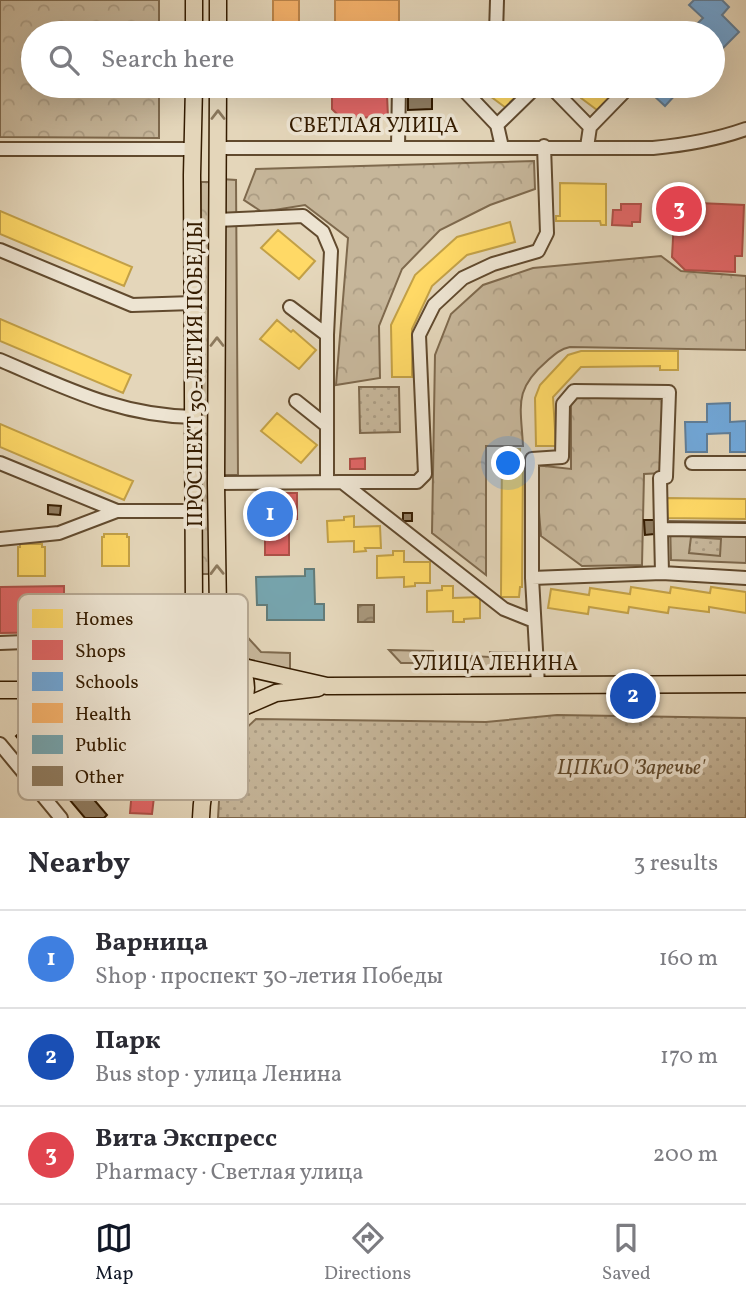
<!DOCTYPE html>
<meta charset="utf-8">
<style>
body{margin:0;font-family:Vollkorn,serif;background:#f7f7f7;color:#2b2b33}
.you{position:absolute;left:509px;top:464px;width:24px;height:24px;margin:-18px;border:5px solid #fff;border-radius:50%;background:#1a73e8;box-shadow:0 0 0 10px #1a73e833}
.badge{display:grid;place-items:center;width:46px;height:46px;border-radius:50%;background:#111827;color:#fff;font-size:23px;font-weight:700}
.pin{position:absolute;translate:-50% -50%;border:4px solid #fff;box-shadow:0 2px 7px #0006}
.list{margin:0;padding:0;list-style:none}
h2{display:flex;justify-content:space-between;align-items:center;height:91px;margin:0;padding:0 28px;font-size:30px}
h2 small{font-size:23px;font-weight:400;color:#7c7c81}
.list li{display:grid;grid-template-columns:46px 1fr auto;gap:21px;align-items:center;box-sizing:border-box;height:98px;padding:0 28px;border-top:2px solid #e1e1e2}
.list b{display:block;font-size:26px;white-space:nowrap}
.list p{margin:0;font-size:23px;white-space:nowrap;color:#7c7c81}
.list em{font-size:23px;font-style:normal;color:#7c7c81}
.icon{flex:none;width:38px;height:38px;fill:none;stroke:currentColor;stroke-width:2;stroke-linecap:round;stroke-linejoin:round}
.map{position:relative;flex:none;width:746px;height:818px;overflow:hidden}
.search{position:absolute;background:#fff;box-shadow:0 7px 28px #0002;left:21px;right:21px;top:21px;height:77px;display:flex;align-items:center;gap:18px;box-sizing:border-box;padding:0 24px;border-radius:38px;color:#7c7c81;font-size:26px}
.sheet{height:385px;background:#fff}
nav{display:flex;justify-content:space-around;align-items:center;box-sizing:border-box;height:98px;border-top:2px solid #e1e1e2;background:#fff;font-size:19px;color:#7c7c81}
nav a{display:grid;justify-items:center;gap:4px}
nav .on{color:#111827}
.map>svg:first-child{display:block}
</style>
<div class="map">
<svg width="746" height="818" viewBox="0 0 746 818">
<defs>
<pattern id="forest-crowns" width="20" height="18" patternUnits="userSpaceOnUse" patternTransform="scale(1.75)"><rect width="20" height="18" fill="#c6b69a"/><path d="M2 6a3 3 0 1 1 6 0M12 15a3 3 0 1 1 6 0" fill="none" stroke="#ab9c83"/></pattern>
<pattern id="park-dots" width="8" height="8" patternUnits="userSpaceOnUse" patternTransform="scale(1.75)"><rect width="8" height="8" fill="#c6b69a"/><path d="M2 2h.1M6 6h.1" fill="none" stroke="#ab9c83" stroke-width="1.8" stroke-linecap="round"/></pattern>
<pattern id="water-waves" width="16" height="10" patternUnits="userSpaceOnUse" patternTransform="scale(1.75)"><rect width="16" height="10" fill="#a8977b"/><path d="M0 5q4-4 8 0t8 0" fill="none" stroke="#8a7a62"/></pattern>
</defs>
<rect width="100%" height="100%" fill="#e4d6ba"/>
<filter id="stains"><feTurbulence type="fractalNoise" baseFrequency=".00286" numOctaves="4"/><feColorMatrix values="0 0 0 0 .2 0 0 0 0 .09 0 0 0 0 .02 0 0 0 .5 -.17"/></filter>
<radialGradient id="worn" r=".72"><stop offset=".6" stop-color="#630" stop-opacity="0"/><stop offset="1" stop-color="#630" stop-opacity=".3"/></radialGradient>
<path fill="#c6b69a" stroke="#7e694d" stroke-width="2" d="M221,179l15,1 2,295h-17z
M670,521l76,1v41l-75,-3z
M240,614l1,16 20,22 29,1v22c-36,-10 -60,-17 -64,-60z
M389,650l44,1v12h-32z
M490,652l40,1 -1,18 -59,-1 1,-14 19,1z"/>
<path fill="url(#forest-crowns)" stroke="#7e694d" stroke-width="2" d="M0,0h159v33h-126v53h126v52l-159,-1z
M534,161l1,28 -45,16 -50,25 -38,39 -23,57 1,52 -44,7 12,-147 -43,-33 -43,7 -18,-12 12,-31z
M201,182h9l1,392h-10z
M661,256l20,15 65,5v74l-176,-3c-10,2 -15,7 -23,14 -34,29 -26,45 -24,85h-37v129l-54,-42 3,-178 16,-41 32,-29 50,-17z
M665,397l-2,76 -19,1 -2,91 -60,1 -41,-30 -6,-71 36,4v-64l6,-7z"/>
<path fill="url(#park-dots)" stroke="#7e694d" stroke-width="2" d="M359,387h40l1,45 -40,1z
M691,537l30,2 -1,17 -31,-3z
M557,715l189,3v100h-528l4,-67 34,-32 230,3z"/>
<path fill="url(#water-waves)" stroke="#7a664a" stroke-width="2" d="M358,605h16v17h-16z"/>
<path fill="#ffd966" stroke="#c2a047" stroke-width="2" d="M481,86h34l5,7 -14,15 -16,-12z
M570,86h36l-1,2 7,7 -15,15 -16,-12z
M560,183l46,1v41h-5l-1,-4h-44v-5h4z
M0,211l132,56 -8,19 -124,-52z
M510,222l5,20 -48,13 -35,31 -20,43v48h-20l-1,-52 24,-50 42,-38z
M278,230l37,31 -16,18 -38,-31z
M0,319l131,56 -8,18 -123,-52z
M277,320l14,12 2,-2 23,20 -17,19 -39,-30z
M581,351h97v19h-18v-4l-79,1 -28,30 3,49h-20l-1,-48 5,-13 28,-30z
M277,413l40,32 -16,18 -40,-32z
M0,424l133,57 -9,19 -124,-53z
M502,449h18v9h3l-1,129h-2l-1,10h-18z
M667,498l79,1v20l-80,-1z
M354,516v11l26,-1 1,22h-16l1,3 -12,1v-11l-26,1 -1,-21 17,-1v-3z
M104,534h23v3h2v29h-27v-29h2z
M20,544h22v3h3v29h-27v-29h2z
M393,551h11v11h26v21h-15v3l-11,1v-10l-27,1v-22l16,-1z
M442,586h11v12l27,-1v21l-16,1v3h-11v-11l-26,1v-21l15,-1z
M631,587l39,6 1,-6 39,6 1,-6 35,5v21l-37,-6v5l-40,-5 -1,6 -39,-6 -1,6 -39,-6 -1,7 -40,-6 3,-19 38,6 1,-7 40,6z"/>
<path fill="#e06666" stroke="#ad5047" stroke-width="2" d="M332,95h55l1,22 -47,1 -9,-9z
M675,202l69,3 -2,51h-7v16l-50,-2 -13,-13z
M621,204h20l-1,18h-8v4l-20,-1 1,-15h8z
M365,458v11h-15v-10z
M279,493h18v26h-8v36h-24v-55h14z
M64,586v46l-64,1v-46z
M133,778l17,1 -1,12 -6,-1v6l11,1 -2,17 -22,-1z"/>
<path fill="#6fa8dc" stroke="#5e7e9a" stroke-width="2" d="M694,0h28l7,7 -7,8 17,17 -17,17 -7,-7 -2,2v-11h-25l15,-15 -14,-13z
M660,86h12l6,6 -13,14 -13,-12z
M730,403v19l16,-1v31h-16v-19l-23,1v18h-21l-1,-30h22v-18z"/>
<path fill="#f6b26b" stroke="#bc854b" stroke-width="2" d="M273,0h26v24h-26z
M335,0h64v22h-64z"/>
<path fill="#76a5af" stroke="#627c7a" stroke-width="2" d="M305,569h9l1,35h9v16h-57v-15h-10l-1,-28 49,-1z"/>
<path fill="#907d61" stroke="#351c00" stroke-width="2" d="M408,86h24v23l-24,1z
M48,505l13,1 -1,9 -12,-1z
M403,513h9v8h-9z
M644,520h10v14l-9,1z
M30,724l77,91 -3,3h-19l-69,-82z"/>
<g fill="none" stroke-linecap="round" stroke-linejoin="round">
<defs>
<path id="minor" d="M496,33l1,-33
M460,86l37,39 5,22
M550,86l40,41 -3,20
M497,125l40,-39
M590,127l35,-36 -5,-5
M398,147l1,-61
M218,148h435c32,-3 62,-8 93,-19
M0,149h193
M217,220l86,-4 20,16 8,19 -4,84v145
M0,250l132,55 61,-2
M290,307l37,28
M0,360c66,28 120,56 194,57
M296,401l30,24
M0,463l117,48h76
M692,463h54
M342,482h75l8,-8 -6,-139 15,-30 29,-27 30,-14 45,-13 9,-18 -3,-87
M216,483l126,-1 162,127 30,12
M661,529l1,44
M0,539l59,-6 58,-22
M532,578l130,-5 84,5
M0,643l25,-1 3,3 3,45
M538,685l-6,-107v-119l30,-2 1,-53 11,-13 95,1 -3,85 -6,1 1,51 85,1
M0,744l61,74"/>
<path id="major" d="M194,0v33
M218,0v33
M218,86l-2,397 2,128 4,22 11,27
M174 688a36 36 0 1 1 72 0a36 36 0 1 1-72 0Z
M186,660l8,-49 -2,-436 2,-89
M239,666l88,20 419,-2
M100,687l38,-7 43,-14
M0,690h80l65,10 38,11
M239,709l37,-16 42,-5
M188,716l12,71
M201,818c1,-37 13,-69 30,-101"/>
</defs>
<use href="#minor" stroke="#614a2e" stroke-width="16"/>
<use href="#major" stroke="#351c00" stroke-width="19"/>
<use href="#minor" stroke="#ede4d2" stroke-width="12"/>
<use href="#major" stroke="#e4d6ba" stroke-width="16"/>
</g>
<defs><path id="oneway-chevron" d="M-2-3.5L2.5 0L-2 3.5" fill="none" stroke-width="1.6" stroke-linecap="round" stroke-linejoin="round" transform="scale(1.75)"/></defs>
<g stroke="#8c795d">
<use href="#oneway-chevron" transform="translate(218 115) rotate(-90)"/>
<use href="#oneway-chevron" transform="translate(217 342) rotate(-90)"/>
<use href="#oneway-chevron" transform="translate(217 570) rotate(-91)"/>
</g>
<g text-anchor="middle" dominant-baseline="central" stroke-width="7" stroke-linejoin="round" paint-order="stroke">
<g font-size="21" fill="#351c00" stroke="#ede4d2">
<text x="374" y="126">СВЕТЛАЯ УЛИЦА</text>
<text transform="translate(196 374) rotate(-90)">ПРОСПЕКТ 30-ЛЕТИЯ ПОБЕДЫ</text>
<text x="495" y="664">УЛИЦА ЛЕНИНА</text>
</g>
<g font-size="21" font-style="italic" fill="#604a2e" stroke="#ede4d2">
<text x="631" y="768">ЦПКиО 'Заречье'</text>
</g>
</g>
<rect x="18" y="594" width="230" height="206" rx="10" fill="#ede4d2" stroke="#b6a893" stroke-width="2"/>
<rect x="32" y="609" width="31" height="19" fill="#ffd966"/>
<rect x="32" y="640" width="31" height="20" fill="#e06666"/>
<rect x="32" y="672" width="31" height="19" fill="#6fa8dc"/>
<rect x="32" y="703" width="31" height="20" fill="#f6b26b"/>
<rect x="32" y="735" width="31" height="19" fill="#76a5af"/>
<rect x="32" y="766" width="31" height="20" fill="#907d61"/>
<g font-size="19" fill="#351c00">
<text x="75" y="625">Homes</text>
<text x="75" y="657">Shops</text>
<text x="75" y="688">Schools</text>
<text x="75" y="720">Health</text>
<text x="75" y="751">Public</text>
<text x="75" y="783">Other</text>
</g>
<rect width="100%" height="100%" filter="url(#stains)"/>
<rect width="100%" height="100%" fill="url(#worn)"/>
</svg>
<div class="you"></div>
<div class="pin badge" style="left:270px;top:514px;background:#3f7fe0">1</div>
<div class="pin badge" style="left:633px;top:696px;background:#1a4fb4">2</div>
<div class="pin badge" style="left:679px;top:209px;background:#e0444e">3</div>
<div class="search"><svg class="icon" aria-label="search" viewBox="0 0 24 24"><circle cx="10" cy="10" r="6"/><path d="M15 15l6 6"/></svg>Search here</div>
</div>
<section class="sheet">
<h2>Nearby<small>3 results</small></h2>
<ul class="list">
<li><span class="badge" style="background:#3f7fe0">1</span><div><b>Варница</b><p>Shop · проспект 30-летия Победы</p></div><em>160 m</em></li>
<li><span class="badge" style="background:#1a4fb4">2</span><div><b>Парк</b><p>Bus stop · улица Ленина</p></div><em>170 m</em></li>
<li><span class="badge" style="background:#e0444e">3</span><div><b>Вита Экспресс</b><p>Pharmacy · Светлая улица</p></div><em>200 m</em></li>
</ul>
</section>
<nav>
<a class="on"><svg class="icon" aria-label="map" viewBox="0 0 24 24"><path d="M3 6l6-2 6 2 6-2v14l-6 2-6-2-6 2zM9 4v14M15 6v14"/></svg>Map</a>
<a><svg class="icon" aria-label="directions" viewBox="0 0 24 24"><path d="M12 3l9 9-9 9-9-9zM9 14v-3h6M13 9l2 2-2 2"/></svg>Directions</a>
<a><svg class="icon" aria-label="saved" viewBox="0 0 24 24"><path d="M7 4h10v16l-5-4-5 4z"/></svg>Saved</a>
</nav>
